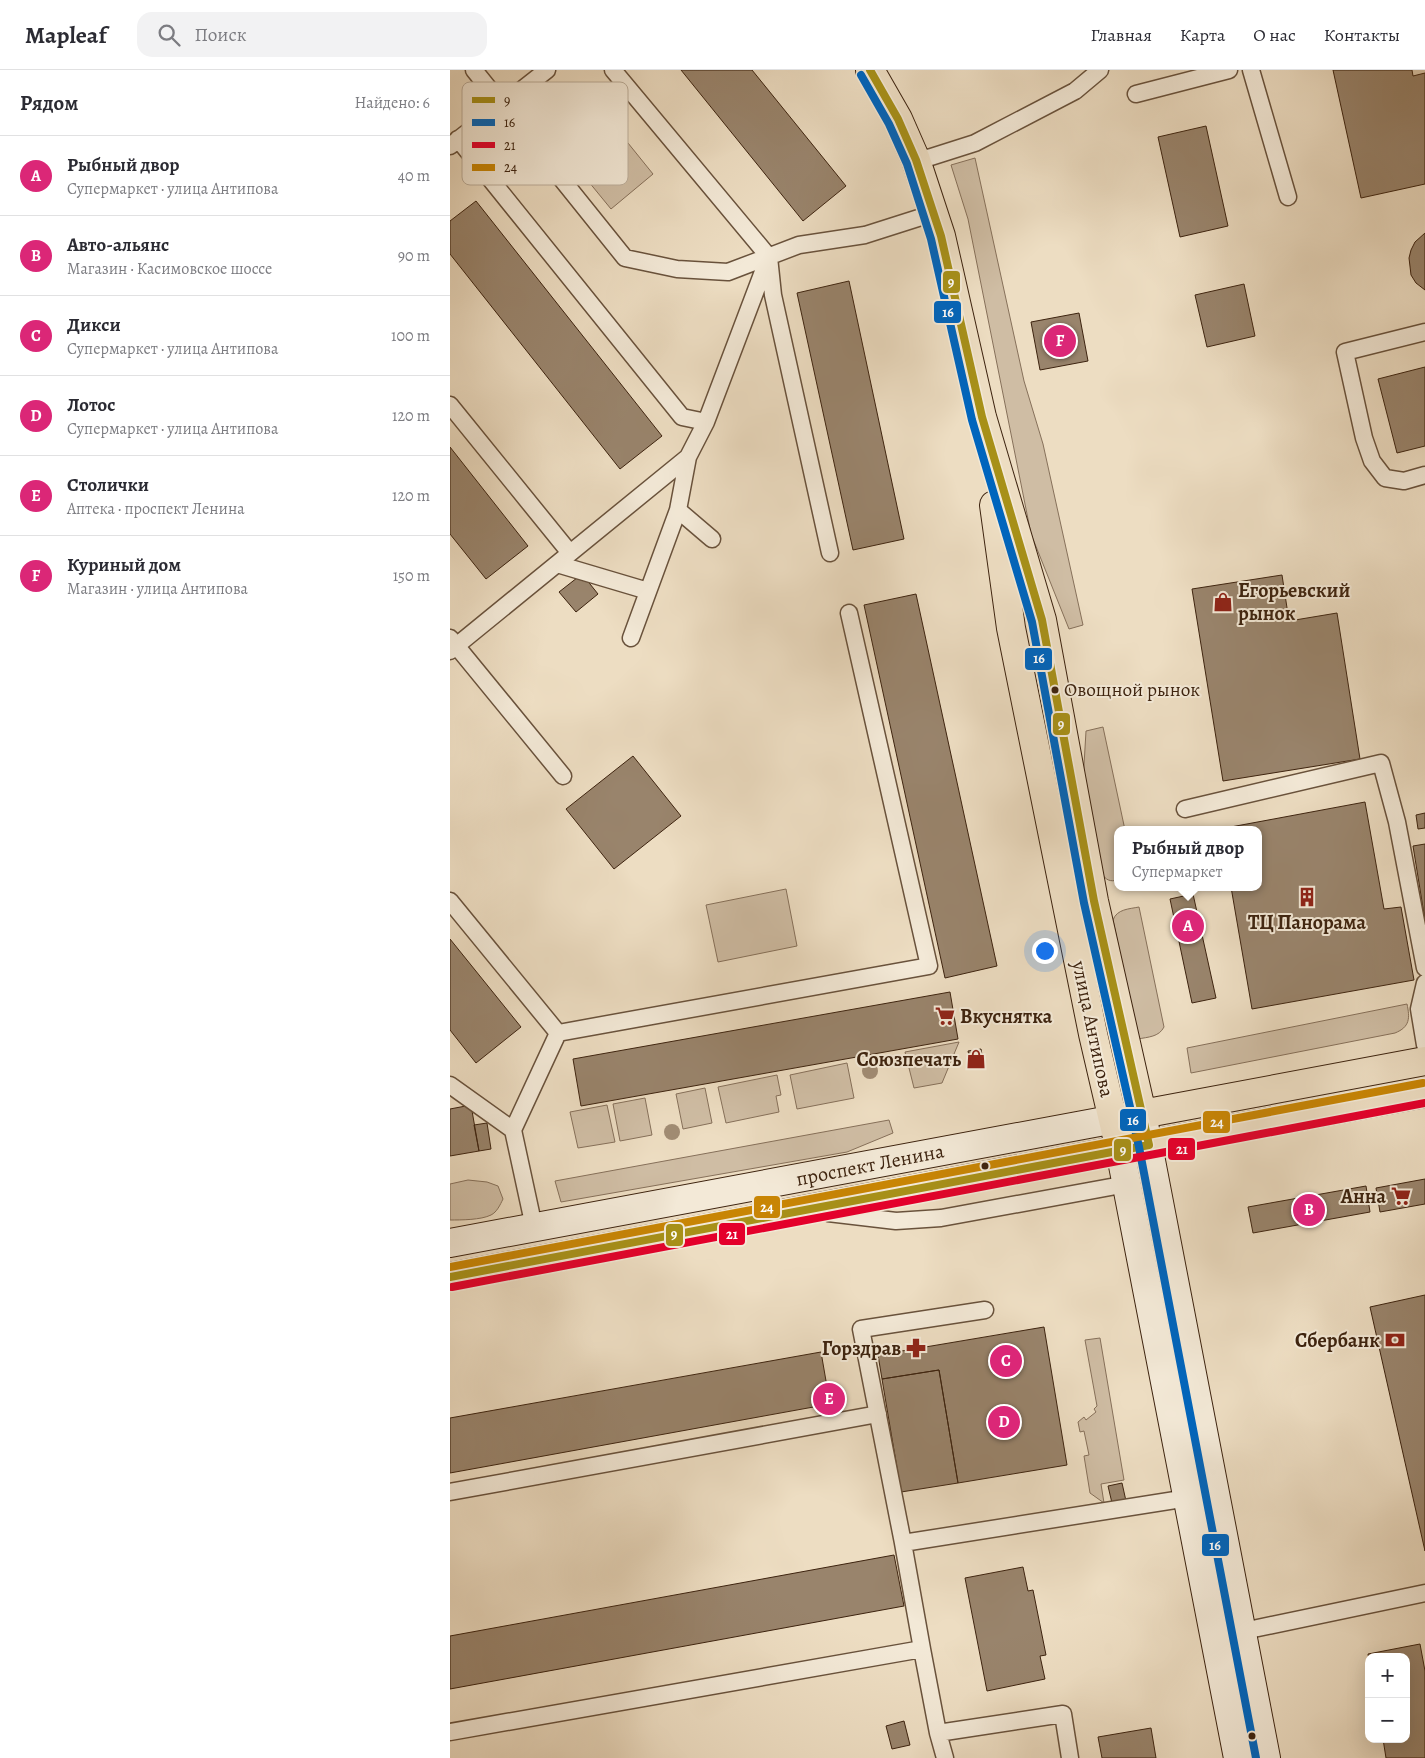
<!DOCTYPE html>
<html lang="ru">
<meta charset="utf-8">
<style>
body{margin:0;font-family:Alegreya,serif;background:#f2f2f3;color:#2b2b33}
.controls{position:absolute;right:15px;bottom:15px;display:grid;overflow:hidden;border-radius:10px;box-shadow:0 5px 20px #0002}
.controls button{width:45px;height:45px;display:grid;place-items:center;padding:0;border:0;border-bottom:1px solid #e1e1e2;background:#fff;color:#2b2b33;font:25px sans-serif}
.you{position:absolute;left:594px;top:880px;width:18px;height:18px;margin:-12px;border:4px solid #fff;border-radius:50%;background:#1a73e8;box-shadow:0 0 0 8px #1a73e833}
.badge{display:grid;place-items:center;width:32px;height:32px;border-radius:50%;background:#db2777;color:#fff;font-size:16px;font-weight:700}
.pin{position:absolute;translate:-50% -50%;border:2px solid #fff;box-shadow:0 1px 5px #0006}
.popup{position:absolute;left:664px;top:756px;width:148px;height:65px;box-sizing:border-box;display:grid;place-content:center;border-radius:10px;background:#fff;filter:drop-shadow(0 1px 4px #0005);font-size:16px;white-space:nowrap;color:#7c7c81}
.popup b{font-size:19px;color:#2b2b33}
.popup::after{content:'';position:absolute;left:50%;top:100%;margin-left:-10px;border:10px solid transparent;border-top-color:#fff}
.list{margin:0;padding:0;list-style:none}
h2{display:flex;justify-content:space-between;align-items:center;height:65px;margin:0;padding:0 20px;font-size:21px}
h2 small{font-size:16px;font-weight:400;color:#7c7c81}
.list li{display:grid;grid-template-columns:32px 1fr auto;gap:15px;align-items:center;box-sizing:border-box;height:80px;padding:0 20px;border-top:1px solid #e1e1e2}
.list b{display:block;font-size:19px;white-space:nowrap}
.list p{margin:0;font-size:16px;white-space:nowrap;color:#7c7c81}
.list em{font-size:16px;font-style:normal;color:#7c7c81}
.icon{flex:none;width:28px;height:28px;fill:none;stroke:currentColor;stroke-width:2;stroke-linecap:round;stroke-linejoin:round}
.map{position:relative;flex:none;width:975px;height:1688px;overflow:hidden}
header{display:flex;align-items:center;gap:30px;box-sizing:border-box;height:70px;padding:0 25px;background:#fff;border-bottom:1px solid #e1e1e2}
header strong{font-size:24px}
nav{display:flex;gap:28px;margin-inline-start:auto;font-size:18px}
.search{width:350px;height:45px;background:#f2f2f3;display:flex;align-items:center;gap:12px;box-sizing:border-box;padding:0 18px;border-radius:15px;color:#7c7c81;font-size:19px}
main{display:flex}
aside{flex:1;background:#fff}
.map>svg:first-child{display:block}
</style>
<header>
<strong>Mapleaf</strong>
<div class="search"><svg class="icon" aria-label="search" viewBox="0 0 24 24"><circle cx="10" cy="10" r="6"/><path d="M15 15l6 6"/></svg>Поиск</div>
<nav><a>Главная</a><a>Карта</a><a>О нас</a><a>Контакты</a></nav>
</header>
<main>
<aside>
<h2>Рядом<small>Найдено: 6</small></h2>
<ul class="list">
<li><span class="badge">A</span><div><b>Рыбный двор</b><p>Супермаркет · улица Антипова</p></div><em>40 m</em></li>
<li><span class="badge">B</span><div><b>Авто-альянс</b><p>Магазин · Касимовское шоссе</p></div><em>90 m</em></li>
<li><span class="badge">C</span><div><b>Дикси</b><p>Супермаркет · улица Антипова</p></div><em>100 m</em></li>
<li><span class="badge">D</span><div><b>Лотос</b><p>Супермаркет · улица Антипова</p></div><em>120 m</em></li>
<li><span class="badge">E</span><div><b>Столички</b><p>Аптека · проспект Ленина</p></div><em>120 m</em></li>
<li><span class="badge">F</span><div><b>Куриный дом</b><p>Магазин · улица Антипова</p></div><em>150 m</em></li>
</ul>
</aside>
<div class="map">
<svg width="975" height="1688" viewBox="0 0 975 1688">
<rect width="100%" height="100%" fill="#edddc2"/>
<filter id="stains"><feTurbulence type="fractalNoise" baseFrequency=".004" numOctaves="4"/><feColorMatrix values="0 0 0 0 .2 0 0 0 0 .09 0 0 0 0 .02 0 0 0 .5 -.17"/></filter>
<radialGradient id="worn" r=".72"><stop offset=".6" stop-color="#630" stop-opacity="0"/><stop offset="1" stop-color="#630" stop-opacity=".3"/></radialGradient>
<path fill="#cfbda4" stroke="#86705a" d="M132,16l71,88 -42,35 -72,-88z
M525,88l49,223 19,63 40,181 -14,4 -38,-95 -63,-315 -17,-54z
M653,657l22,103h-7v50c-8,2 -12,0 -16,-6l-19,-92 3,-51z
M336,819l11,57 -79,16 -12,-57z
M689,837l25,120c-5,10 -16,10 -26,12l-25,-119c4,-11 16,-11 26,-13z
M957,934c3,14 3,23 -12,29l-204,40 -4,-25z
M509,972l-17,41 -28,5 -9,-36z
M397,993l7,35 -57,11 -7,-34z
M327,1005l4,20 -5,1 3,16 -53,11 -8,-36z
M255,1018l7,35 -29,6 -7,-35z
M195,1028l7,37 -32,6 -7,-37z
M157,1035l8,37 -37,6 -8,-36z
M439,1050l4,13 -46,19 -286,50 -6,-21z
M18,1110l19,2 11,4 5,13c-3,6 -6,13 -12,16 -10,5 -30,5 -41,5v-36z
M650,1268l24,142 -23,4 3,19 -14,-10 -6,-37 5,-1 -5,-24 -4,1 -2,-10 6,-5 2,3 10,-8 -2,-3 3,-3 -12,-66z"/>
<path fill="#99846c" stroke="#3d230f" d="M231,0h71l94,116 -43,35z
M883,0h79l1,6 12,-3v111l-64,14z
M756,56l22,100 -48,11 -22,-100z
M26,131l186,235 -42,33 -170,-215v-33z
M975,163v57l-9,-7 -5,-8 -2,-17 2,-8 4,-8z
M399,211l55,258 -51,11 -56,-257z
M794,214l11,52 -48,11 -12,-52z
M629,243l9,48 -48,9 -9,-48z
M975,297v79l-28,7 -19,-74z
M0,377l78,99 -42,33 -36,-45z
M132,504l16,20 -22,18 -17,-20z
M832,505l7,46 48,-8 23,146 -137,22 -31,-192z
M466,524l81,372 -52,12 -81,-373z
M183,686l48,60 -67,53 -48,-60z
M915,732l19,107 17,-2 13,73 -162,29 -21,-122h27v-57l-38,-1z
M975,743v15l-7,1 -2,-14z
M975,774v76l-12,-74z
M743,824l23,104 -24,5 -22,-104z
M0,869l71,88 -45,36 -26,-33z
M500,922l8,47 -377,67 -8,-47z
M531,979l3,18 -12,2 -4,-18z
M21,1035l8,46 -29,5v-47z
M37,1053l4,26 -12,2 -5,-26z
M975,1109v25l-45,8 -4,-24z
M916,1116l4,26 -117,21 -5,-26z
M975,1225v256l-55,-244z
M594,1257l23,138 -109,18 -19,-113 -57,9 -4,-24z
M371,1282l9,52 -380,69v-55z
M489,1300l19,113 -57,9 -19,-113z
M672,1413l4,18 -14,2 -4,-17z
M444,1485l10,51 -454,83v-53z
M573,1497l5,24 5,-1 13,65 -6,1 5,23 -58,12 -22,-113z
M970,1574l5,27v87h-39l-3,-19h23v-82h-37v4l-1,-7z
M454,1651l6,24 -18,4 -6,-23z
M701,1658l5,30h-54l-4,-21z"/>
<g fill="none" stroke-linecap="round" stroke-linejoin="round">
<defs>
<path id="service" d="M24,0l151,188 52,11 51,3 71,-27 66,-10 69,-22
M163,0l156,187 4,38 57,258
M801,0l37,127
M686,24l93,-24
M8,69l224,278 24,5
M0,76l97,-76
M466,90l15,-3 44,-14 100,-52 25,-21
M975,262l-80,20 19,86 8,23 13,17 19,3 21,-6
M0,335l120,148
M228,440l34,29
M107,494l91,27
M0,568l113,138
M181,568l47,-128 10,-53
M0,581l238,-194 18,-35 61,-161
M735,739l196,-46 16,59 28,146
M0,831l108,132 371,-67 -80,-353
M975,913l-6,26 6,36
M0,1015l63,45
M378,1143l68,8 45,-3 186,-34
M84,1157l-21,-97 45,-97
M535,1240l-124,19 42,214 285,-45
M0,1422l428,-78
M784,1563l191,-40
M472,1579l16,84 125,-19 7,44
M0,1662l472,-83 -19,-106
M488,1663l7,25"/>
<path id="secondary" d="M0,1173l692,-129 124,644
M0,1207l670,-127 118,608"/>
<path id="primary" d="M420,0l28,49 18,41 25,76 41,181 60,203 52,281 48,213 283,-53
M544,435l17,123 82,406 27,116 305,-57"/>
</defs>
<use href="#service" stroke="#69523c" stroke-width="19"/>
<use href="#secondary" stroke="#3d230f" stroke-width="30"/>
<use href="#primary" stroke="#3d230f" stroke-width="30"/>
<use href="#service" stroke="#f3e9d7" stroke-width="16"/>
<use href="#secondary" stroke="#f3e9d7" stroke-width="28"/>
<use href="#primary" stroke="#edddc2" stroke-width="28"/>
<defs>
<path id="bus-1" d="M0,1207l699,-132 -55,-244 -52,-281 -60,-203 -41,-181 -25,-76 -18,-41 -28,-49"/>
<path id="bus-2" d="M411,5l28,49 18,40 24,75 41,181 60,202 52,281 55,244 117,611"/>
<path id="bus-3" d="M2,1217l973,-184"/>
<path id="bus-4" d="M0,1197l973,-184"/>
</defs>
<use href="#bus-1" stroke="#f3e9d7" stroke-width="11"/>
<use href="#bus-2" stroke="#f3e9d7" stroke-width="11"/>
<use href="#bus-3" stroke="#f3e9d7" stroke-width="11"/>
<use href="#bus-4" stroke="#f3e9d7" stroke-width="11"/>
<use href="#bus-1" stroke="#a79018" stroke-width="8"/>
<use href="#bus-2" stroke="#0065bd" stroke-width="8"/>
<use href="#bus-3" stroke="#e4002b" stroke-width="8"/>
<use href="#bus-4" stroke="#c88504" stroke-width="8"/>
</g>
<g fill="#a18c74">
<circle cx="420" cy="1001" r="8"/>
<circle cx="222" cy="1062" r="8"/>
</g>
<defs>
<symbol id="shop-bare" viewBox="-9 -9 18 18"><path d="M-5-2.5h2.3a2.7 3.5 0 0 1 5.4 0H5L5.5 6h-11ZM-1.5-2.5h3a1.5 2.3 0 0 0-3 0Z" fill="#8f2418" stroke="#f3e9d7" stroke-width="2.5" paint-order="stroke"/></symbol>
<symbol id="building-bare" viewBox="-9 -9 18 18"><path d="M-4-6H4V6H1V3H-1V6H-4ZM-2.5-4.3h1.7v1.8h-1.7ZM.8-4.3h1.7v1.8H.8ZM-2.5-1h1.7V.8h-1.7ZM.8-1h1.7V.8H.8Z" fill="#8f2418" stroke="#f3e9d7" stroke-width="2.5" paint-order="stroke"/></symbol>
<symbol id="supermarket-bare" viewBox="-9 -9 18 18"><path d="M-6-5.5h2.5l.6 2H6L4.5 2H-2.5L-4.4-4H-6ZM-1.5 3.2a1.3 1.3 0 1 0 .1 0ZM3 3.2a1.3 1.3 0 1 0 .1 0Z" fill="#8f2418" stroke="#f3e9d7" stroke-width="2.5" paint-order="stroke"/></symbol>
<symbol id="bank-bare" viewBox="-9 -9 18 18"><path d="M-6-4H6V4H-6ZM0-2.3a2.3 2.3 0 1 0 0 4.6a2.3 2.3 0 1 0 0-4.6Z" fill="#8f2418" stroke="#f3e9d7" stroke-width="2.5" paint-order="stroke"/></symbol>
<symbol id="pharmacy-bare" viewBox="-9 -9 18 18"><path d="M-2-6h4v4h4v4h-4v4h-4v-4h-4v-4h4Z" fill="#8f2418" stroke="#f3e9d7" stroke-width="2.5" paint-order="stroke"/></symbol>
</defs>
<g fill-rule="evenodd">
<use href="#shop-bare" x="759" y="518" width="28" height="28"/>
<use href="#building-bare" x="843" y="813" width="28" height="28"/>
<use href="#supermarket-bare" x="481" y="932" width="28" height="28"/>
<use href="#shop-bare" x="512" y="975" width="28" height="28"/>
<use href="#supermarket-bare" x="937" y="1112" width="28" height="28"/>
<use href="#bank-bare" x="931" y="1256" width="28" height="28"/>
<use href="#pharmacy-bare" x="452" y="1264" width="28" height="28"/>
</g>
<g fill="#3d230f" stroke="#f3e9d7" stroke-width="2">
<circle cx="605" cy="620" r="4.5"/>
<circle cx="535" cy="1096" r="4.5"/>
<circle cx="802" cy="1666" r="4.5"/>
</g>
<g text-anchor="middle" dominant-baseline="central" stroke-width="4" stroke-linejoin="round" paint-order="stroke">
<g font-size="19" fill="#3d230f" stroke="#f3e9d7" text-anchor="start">
<text x="614" y="620">Овощной рынок</text>
</g>
<g font-size="20" font-weight="bold" fill="#3d230f" stroke="#f3e9d7" text-anchor="end">
<text x="788" y="520" text-anchor="start">Егорьевский<tspan x="788" dy="23">рынок</tspan></text>
<text x="857" y="852" text-anchor="middle">ТЦ Панорама</text>
<text x="510" y="946" text-anchor="start">Вкуснятка</text>
<text x="511" y="989">Союзпечать</text>
<text x="936" y="1126">Анна</text>
<text x="930" y="1270">Сбербанк</text>
<text x="451" y="1278">Горздрав</text>
</g>
<g font-size="20" fill="#3d230f" stroke="#f3e9d7">
<text transform="translate(643 959) rotate(78)">улица Антипова</text>
<text transform="translate(420 1095) rotate(-11)">проспект Ленина</text>
</g>
</g>
<rect x="12" y="12" width="166" height="103" rx="8" fill="#f3e9d7" stroke="#bcae9b" stroke-width="1"/>
<rect x="22" y="27" width="23" height="6" fill="#a79018"/>
<rect x="22" y="49" width="23" height="7" fill="#0065bd"/>
<rect x="22" y="72" width="23" height="6" fill="#e4002b"/>
<rect x="22" y="94" width="23" height="7" fill="#c88504"/>
<g font-size="14" fill="#3d230f">
<text x="54" y="35">9</text>
<text x="54" y="57">16</text>
<text x="54" y="80">21</text>
<text x="54" y="102">24</text>
</g>
<g stroke="#f3e9d7" stroke-width="2">
<rect x="492" y="200" width="19" height="24" rx="5" fill="#a79018"/>
<rect x="483" y="230" width="29" height="24" rx="5" fill="#0065bd"/>
<rect x="574" y="577" width="29" height="24" rx="5" fill="#0065bd"/>
<rect x="602" y="642" width="19" height="24" rx="5" fill="#a79018"/>
<rect x="669" y="1038" width="28" height="24" rx="5" fill="#0065bd"/>
<rect x="752" y="1040" width="29" height="24" rx="5" fill="#c88504"/>
<rect x="717" y="1067" width="29" height="24" rx="5" fill="#e4002b"/>
<rect x="663" y="1068" width="19" height="24" rx="5" fill="#a79018"/>
<rect x="303" y="1125" width="28" height="24" rx="5" fill="#c88504"/>
<rect x="268" y="1152" width="28" height="24" rx="5" fill="#e4002b"/>
<rect x="215" y="1153" width="19" height="24" rx="5" fill="#a79018"/>
<rect x="751" y="1463" width="29" height="24" rx="5" fill="#0065bd"/>
</g>
<g font-size="14" text-anchor="middle" font-weight="bold" fill="#fff">
<text x="501" y="217">9</text>
<text x="498" y="247">16</text>
<text x="589" y="593">16</text>
<text x="611" y="659">9</text>
<text x="683" y="1055">16</text>
<text x="767" y="1057">24</text>
<text x="732" y="1084">21</text>
<text x="673" y="1085">9</text>
<text x="317" y="1142">24</text>
<text x="282" y="1169">21</text>
<text x="224" y="1169">9</text>
<text x="765" y="1480">16</text>
</g>
<rect width="100%" height="100%" filter="url(#stains)"/>
<rect width="100%" height="100%" fill="url(#worn)"/>
</svg>
<div class="controls">
<button>+</button>
<button>−</button>
</div>
<div class="you"></div>
<div class="pin badge" style="left:738px;top:856px">A</div>
<div class="popup"><b>Рыбный двор</b>Супермаркет</div>
<div class="pin badge" style="left:859px;top:1140px">B</div>
<div class="pin badge" style="left:556px;top:1291px">C</div>
<div class="pin badge" style="left:554px;top:1352px">D</div>
<div class="pin badge" style="left:379px;top:1329px">E</div>
<div class="pin badge" style="left:610px;top:271px">F</div>
</div>
</main>
